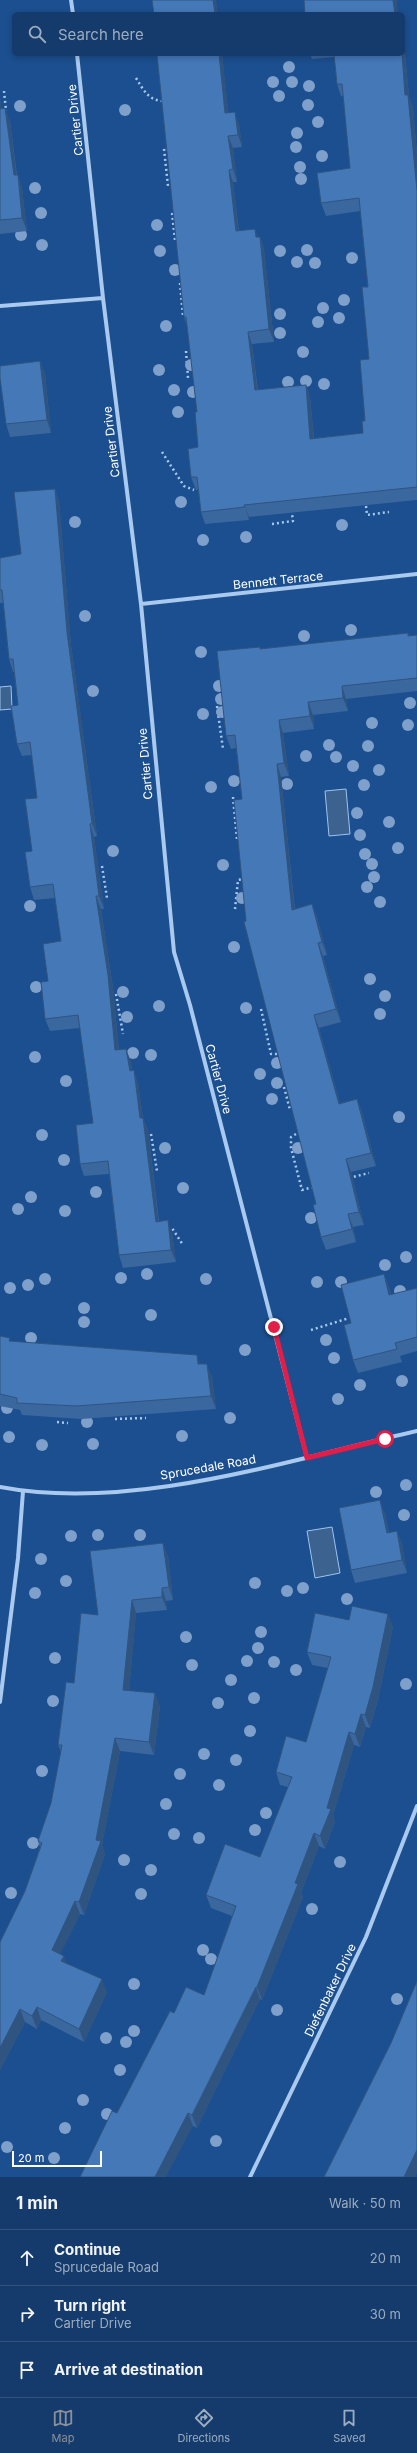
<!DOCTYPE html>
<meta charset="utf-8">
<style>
body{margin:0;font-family:Inter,sans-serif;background:#1d4271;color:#f1f3f6}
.scale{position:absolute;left:12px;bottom:10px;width:90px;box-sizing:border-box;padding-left:4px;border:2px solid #fff;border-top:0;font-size:11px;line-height:14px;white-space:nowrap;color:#fff;-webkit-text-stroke:3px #1b4f8f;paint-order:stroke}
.stop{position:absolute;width:12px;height:12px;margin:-9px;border:3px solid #e11d48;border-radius:50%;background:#fff}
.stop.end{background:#e11d48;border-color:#fff;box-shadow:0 1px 4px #0008}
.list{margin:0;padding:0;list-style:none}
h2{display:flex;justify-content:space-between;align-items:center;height:52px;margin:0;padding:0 16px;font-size:17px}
h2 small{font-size:13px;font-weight:400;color:#9dadc1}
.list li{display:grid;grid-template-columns:26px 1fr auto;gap:12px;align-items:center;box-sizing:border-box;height:56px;padding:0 16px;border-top:1px solid #33557e}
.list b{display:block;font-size:15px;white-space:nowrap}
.list p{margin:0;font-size:13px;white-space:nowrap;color:#9dadc1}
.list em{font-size:13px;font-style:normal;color:#9dadc1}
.icon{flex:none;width:22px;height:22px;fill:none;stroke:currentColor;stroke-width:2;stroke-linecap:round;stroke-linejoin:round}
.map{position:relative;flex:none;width:417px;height:2177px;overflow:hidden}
.search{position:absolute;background:#143b6b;box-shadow:0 2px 6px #0003;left:12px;right:12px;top:12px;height:44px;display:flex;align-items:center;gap:10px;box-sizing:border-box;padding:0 14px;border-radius:6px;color:#9dadc1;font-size:15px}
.sheet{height:220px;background:#143b6b}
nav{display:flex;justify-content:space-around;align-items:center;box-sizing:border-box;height:56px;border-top:1px solid #33557e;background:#143b6b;font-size:11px;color:#9dadc1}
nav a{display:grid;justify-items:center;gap:2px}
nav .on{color:#8c9099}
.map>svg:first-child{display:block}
</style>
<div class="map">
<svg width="417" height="2177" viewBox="0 0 417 2177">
<rect width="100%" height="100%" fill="#1b4f8f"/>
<path fill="#3c6290" stroke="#9cc4f0" d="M11,686l1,23 -12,1v-23z
M346,789l4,45 -21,2 -4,-45z
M332,1527l8,46 -25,5 -8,-47z"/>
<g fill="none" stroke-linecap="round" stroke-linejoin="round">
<path stroke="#a9c9ee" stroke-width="2.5" stroke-dasharray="2 3" stroke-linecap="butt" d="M136,78c7,11 12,22 26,23
M4,91l2,20
M164,149l4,37
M172,213l3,27
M180,283l3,33
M186,351l2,27
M162,452l22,34 10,4
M366,506l1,9 22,-3
M272,524l21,-3 -1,-7
M217,706l6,43
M233,797l4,42
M102,866l5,32
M235,909l3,-29 5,-1
M116,994l7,40
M261,1009l10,45h10
M284,1087l6,23
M151,1134l6,37
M296,1134l-5,3v11l11,42 11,-3
M349,1178l20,-5
M168,1228h4l11,17
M311,1330l38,-12
M115,1419l31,-1
M57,1422l11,1"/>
<path stroke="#a9c9ee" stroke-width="4" d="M71,0l2,14
M77,54l26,244 38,306 33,348 16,53 117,453
M0,306l103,-8
M141,604l276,-30
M0,1487c132,25 288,-27 417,-56
M0,1702l18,-144 5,-67
M250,2177l116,-240 51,-131"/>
</g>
<g fill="#7ea0ca">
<circle cx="289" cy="67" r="6"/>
<circle cx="273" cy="82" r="6"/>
<circle cx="292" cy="82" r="6"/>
<circle cx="309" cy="86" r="6"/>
<circle cx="279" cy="96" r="6"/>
<circle cx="308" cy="105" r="6"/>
<circle cx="20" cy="106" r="6"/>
<circle cx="125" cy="110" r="6"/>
<circle cx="318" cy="122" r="6"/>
<circle cx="297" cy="133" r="6"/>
<circle cx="296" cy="147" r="6"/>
<circle cx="322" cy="156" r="6"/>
<circle cx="300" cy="167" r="6"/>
<circle cx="301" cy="179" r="6"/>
<circle cx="35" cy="188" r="6"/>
<circle cx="41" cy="213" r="6"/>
<circle cx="157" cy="225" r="6"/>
<circle cx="21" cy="235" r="6"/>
<circle cx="42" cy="245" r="6"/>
<circle cx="307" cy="250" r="6"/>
<circle cx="160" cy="251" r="6"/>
<circle cx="280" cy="251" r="6"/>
<circle cx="352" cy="258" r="6"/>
<circle cx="297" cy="262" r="6"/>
<circle cx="315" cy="263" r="6"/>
<circle cx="175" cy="270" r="6"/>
<circle cx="344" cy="300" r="6"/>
<circle cx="323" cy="308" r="6"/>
<circle cx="280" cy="314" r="6"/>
<circle cx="339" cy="318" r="6"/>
<circle cx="318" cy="322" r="6"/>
<circle cx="166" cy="326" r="6"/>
<circle cx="280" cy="333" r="6"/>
<circle cx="303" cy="352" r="6"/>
<circle cx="191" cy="365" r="6"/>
<circle cx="159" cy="370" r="6"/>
<circle cx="306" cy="381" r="6"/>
<circle cx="288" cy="382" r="6"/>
<circle cx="324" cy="384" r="6"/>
<circle cx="174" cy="390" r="6"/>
<circle cx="193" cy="392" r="6"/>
<circle cx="178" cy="412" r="6"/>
<circle cx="181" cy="502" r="6"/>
<circle cx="75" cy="522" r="6"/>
<circle cx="342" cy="525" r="6"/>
<circle cx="246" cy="537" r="6"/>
<circle cx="203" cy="540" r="6"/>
<circle cx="85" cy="616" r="6"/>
<circle cx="351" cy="630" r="6"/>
<circle cx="304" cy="636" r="6"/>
<circle cx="201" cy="652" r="6"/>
<circle cx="219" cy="686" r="6"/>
<circle cx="93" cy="691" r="6"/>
<circle cx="221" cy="699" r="6"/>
<circle cx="410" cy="703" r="6"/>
<circle cx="222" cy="712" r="6"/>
<circle cx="203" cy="714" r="6"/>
<circle cx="372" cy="723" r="6"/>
<circle cx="408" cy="725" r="6"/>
<circle cx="329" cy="745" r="6"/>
<circle cx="368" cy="746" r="6"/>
<circle cx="306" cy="756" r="6"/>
<circle cx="336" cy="757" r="6"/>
<circle cx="353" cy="766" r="6"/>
<circle cx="379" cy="770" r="6"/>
<circle cx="234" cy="781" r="6"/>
<circle cx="287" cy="784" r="6"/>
<circle cx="364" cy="785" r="6"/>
<circle cx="211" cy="787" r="6"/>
<circle cx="357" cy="813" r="6"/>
<circle cx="389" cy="822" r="6"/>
<circle cx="360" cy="835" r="6"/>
<circle cx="398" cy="848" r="6"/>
<circle cx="113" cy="851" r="6"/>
<circle cx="365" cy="854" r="6"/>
<circle cx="372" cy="864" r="6"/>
<circle cx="223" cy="865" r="6"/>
<circle cx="374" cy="877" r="6"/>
<circle cx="367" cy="887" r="6"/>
<circle cx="242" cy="898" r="6"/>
<circle cx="380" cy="902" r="6"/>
<circle cx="30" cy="906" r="6"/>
<circle cx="234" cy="947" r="6"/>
<circle cx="370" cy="979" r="6"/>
<circle cx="36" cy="987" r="6"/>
<circle cx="123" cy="992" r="6"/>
<circle cx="385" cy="996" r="6"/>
<circle cx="159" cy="1006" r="6"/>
<circle cx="246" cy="1008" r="6"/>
<circle cx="380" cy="1014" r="6"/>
<circle cx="127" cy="1017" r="6"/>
<circle cx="133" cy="1053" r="6"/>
<circle cx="151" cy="1055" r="6"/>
<circle cx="35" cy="1057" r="6"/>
<circle cx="277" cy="1063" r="6"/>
<circle cx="260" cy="1074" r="6"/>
<circle cx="66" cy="1081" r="6"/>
<circle cx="277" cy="1083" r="6"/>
<circle cx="272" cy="1099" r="6"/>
<circle cx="399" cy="1117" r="6"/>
<circle cx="42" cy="1135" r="6"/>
<circle cx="165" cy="1148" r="6"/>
<circle cx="298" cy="1148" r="6"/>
<circle cx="64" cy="1160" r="6"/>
<circle cx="183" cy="1188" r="6"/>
<circle cx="96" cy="1192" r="6"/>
<circle cx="31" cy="1197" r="6"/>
<circle cx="18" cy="1209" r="6"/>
<circle cx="65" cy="1211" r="6"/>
<circle cx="311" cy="1218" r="6"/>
<circle cx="406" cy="1257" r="6"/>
<circle cx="385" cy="1265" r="6"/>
<circle cx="147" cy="1274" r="6"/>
<circle cx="121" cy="1278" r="6"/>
<circle cx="45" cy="1279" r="6"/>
<circle cx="206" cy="1279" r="6"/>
<circle cx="317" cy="1282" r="6"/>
<circle cx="341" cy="1282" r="6"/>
<circle cx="28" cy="1285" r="6"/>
<circle cx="10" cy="1288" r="6"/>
<circle cx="400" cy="1291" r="6"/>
<circle cx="84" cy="1308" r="6"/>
<circle cx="151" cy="1315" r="6"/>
<circle cx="84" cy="1322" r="6"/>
<circle cx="31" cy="1338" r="6"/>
<circle cx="326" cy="1340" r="6"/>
<circle cx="245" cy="1350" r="6"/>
<circle cx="334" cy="1358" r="6"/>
<circle cx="402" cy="1381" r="6"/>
<circle cx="360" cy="1385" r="6"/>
<circle cx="338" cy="1399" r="6"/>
<circle cx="7" cy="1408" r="6"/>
<circle cx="230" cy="1418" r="6"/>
<circle cx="87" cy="1422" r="6"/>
<circle cx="182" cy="1436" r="6"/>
<circle cx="9" cy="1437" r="6"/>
<circle cx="93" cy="1444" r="6"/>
<circle cx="42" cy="1445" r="6"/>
<circle cx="406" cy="1485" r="6"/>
<circle cx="376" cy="1492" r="6"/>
<circle cx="404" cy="1515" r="6"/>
<circle cx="98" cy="1535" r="6"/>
<circle cx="140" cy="1535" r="6"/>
<circle cx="71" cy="1536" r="6"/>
<circle cx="41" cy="1559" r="6"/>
<circle cx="66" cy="1581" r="6"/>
<circle cx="255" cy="1583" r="6"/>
<circle cx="303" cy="1588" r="6"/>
<circle cx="287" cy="1591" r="6"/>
<circle cx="35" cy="1593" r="6"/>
<circle cx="347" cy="1599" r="6"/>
<circle cx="261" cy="1632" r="6"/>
<circle cx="186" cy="1637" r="6"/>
<circle cx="258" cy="1648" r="6"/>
<circle cx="55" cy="1658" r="6"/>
<circle cx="247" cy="1661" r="6"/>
<circle cx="274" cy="1662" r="6"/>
<circle cx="192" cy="1665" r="6"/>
<circle cx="296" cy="1670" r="6"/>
<circle cx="231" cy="1680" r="6"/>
<circle cx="406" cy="1684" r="6"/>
<circle cx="254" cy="1698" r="6"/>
<circle cx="53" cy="1701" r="6"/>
<circle cx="218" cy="1703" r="6"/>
<circle cx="250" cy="1731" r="6"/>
<circle cx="204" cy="1754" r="6"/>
<circle cx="236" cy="1760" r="6"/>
<circle cx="42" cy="1771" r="6"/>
<circle cx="180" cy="1774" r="6"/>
<circle cx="219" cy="1785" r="6"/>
<circle cx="166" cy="1804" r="6"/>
<circle cx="266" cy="1813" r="6"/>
<circle cx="255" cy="1830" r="6"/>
<circle cx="174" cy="1834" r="6"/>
<circle cx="199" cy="1838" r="6"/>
<circle cx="33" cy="1843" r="6"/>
<circle cx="124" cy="1860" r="6"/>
<circle cx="340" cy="1862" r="6"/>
<circle cx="151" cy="1870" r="6"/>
<circle cx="11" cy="1893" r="6"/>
<circle cx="141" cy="1894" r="6"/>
<circle cx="312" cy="1909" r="6"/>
<circle cx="203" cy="1950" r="6"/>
<circle cx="211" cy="1959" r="6"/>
<circle cx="134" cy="1984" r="6"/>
<circle cx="397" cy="1999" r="6"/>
<circle cx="277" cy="2010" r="6"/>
<circle cx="134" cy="2031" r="6"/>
<circle cx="106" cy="2038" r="6"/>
<circle cx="126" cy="2042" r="6"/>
<circle cx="120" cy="2070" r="6"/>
<circle cx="83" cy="2100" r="6"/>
<circle cx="107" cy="2114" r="6"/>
<circle cx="65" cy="2128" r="6"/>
<circle cx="216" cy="2141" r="6"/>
<circle cx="7" cy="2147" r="6"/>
<circle cx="54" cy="2158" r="6"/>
</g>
<path fill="#3a679d" d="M405,53l4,44 4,11 4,46v346l-168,17v3l-44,4 -4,-12 -3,-22h-2l-5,-13 7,-30 -1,-35 -10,-86 -3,-9 -24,-263h62l6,58 11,12 3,23 -9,1 4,34h-4l6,49 19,6h2l4,12 10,93 -22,2 6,46 48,-5 4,12 4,41 49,-5 2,-12 4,-62 -1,-72 -8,-76 -34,5 -5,-13 29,-35 -7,-72h-2l-4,-12 -3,-27 -22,2 -2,-5h93z
M0,98l1,10 9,13 7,54h1l4,13 5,43 -27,3z
M40,361l5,13 6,59 -41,4 -4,-13z
M55,489l4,12 12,144 26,191 -3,1 10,72h-3l12,79 6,62 7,-1 5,13 1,8 6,13 5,35 5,12 11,91 13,12 4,29 -53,6 -4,-13 -10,-81 -25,2 -4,-12 13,-41 -13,-95 -30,3 -5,-12 3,-38 13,-40 -6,-43 -21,2 -4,-13 2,-36 5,-53 -5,-43 -10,1 -5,-12 1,-39 -4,-33h-1l-4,-13 -6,-56h-3v-45l21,-4z
M408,633l1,3 8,-1v56l-71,8 2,12 -35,4 1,14 -31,4 6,43 -8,1 14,132 17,-5 5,13 10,38 -4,1 18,66 -22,6 21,75 17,-4 5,13 14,54 -25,6 13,53 -11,2 3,15 -30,8 -5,-13 -5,-33 -70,-283 -4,-122 -6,-51 -5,1 -5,-13 35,-87z
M384,1274l5,13 2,8 26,-7v63l-17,5 2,6 -44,11 -5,-13 -2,-37z
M0,1336l11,5 189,23 12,12 4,33 -135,10 -59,-4 -2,-5 -20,-4z
M385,1513l4,20 8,-2 5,13 5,29 -52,10 -4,-13z
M168,1556l5,44 -7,1 1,9 -31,3 -7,78 31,15 -6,49 -34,-4 -18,94 3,9 -21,61 -4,-1 -20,40 7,10 40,28 -23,50 -43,-22 -4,9 -12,-7 -25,48 25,-179 15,-44 -2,-6 13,-38 10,-51 -3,-7 16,-62 24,-68z
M349,1620l44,6 -15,74 -8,28 -4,-1 -6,20 -6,-2 -21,71 2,6 -10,27 -6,-3 -18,47 2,4 -41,103 -2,-1 -63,129 -4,-2 -76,-13 57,-100 30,-18 28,-79 -21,-8 -5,-13 54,-38 28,-70 -8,-2 -4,-13 30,-30 22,-74 -16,-3 -5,-13z"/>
<path fill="#305480" d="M213,0h3l2,14h-3z
M393,0h4l1,14h-3z
M403,48l2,5 4,44 4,11 4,46v37l-12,-96 -3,-41h1z
M219,54h3l8,71 -5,-12z
M0,98l3,24 -3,-8z
M5,108l5,13 8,67 -4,-13z
M235,112l4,12 3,23 -4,-12z
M228,136l5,12 4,34 -4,-13z
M229,170l4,12 7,61 -4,-12z
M18,175l4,13 5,43 -5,-13z
M255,229l5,13 -4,-5z
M260,237l4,12 10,93 -5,-13z
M248,332l4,12 7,59 -4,-13z
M40,361l5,13 6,59 -4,-13z
M306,385l4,12 5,54 -5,-12z
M55,489l4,12 12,144 26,191 -5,-13 -25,-191z
M244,505l5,12v3l-4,-13z
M342,686l4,13 2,12 -5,-13z
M308,702l5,13 1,14 -4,-13z
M279,720l4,13 6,43 -5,-13z
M277,764l4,13 15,146 -4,-13z
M90,824l4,13 10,72 -5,-13z
M96,896l5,13 12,79 7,75 -5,-13z
M312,904l5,13 10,38 -5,-13z
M318,943l5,13 18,66 -5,-13z
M314,1015l5,13 25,89 -5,-13z
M126,1049l5,13 3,21 -4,-12z
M134,1070l4,13 7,48 -5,-13z
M357,1099l5,13 14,54 -5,-13z
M143,1118l5,12 12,105 -4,-13z
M346,1159l5,13 13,53 -5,-13z
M348,1214l5,13 3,15 -4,-13z
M168,1220l4,13 4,29 -5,-12z
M384,1274l5,13 5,21 -5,-13z
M197,1355l5,13 -4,-4z
M207,1364l5,12 4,33 -5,-13z
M380,1500l5,13 6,33 -4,-13z
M397,1531l5,13 5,29 -5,-13z
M163,1543l5,13 5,44 -4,-13z
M162,1588l4,13 1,9 -5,-13z
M132,1600l4,13 -8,90 -5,-13z
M388,1614l5,12 -15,74 -8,28 -5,-13z
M155,1693l5,13 -6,49 -5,-13z
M361,1714l5,13 -6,20 -5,-13z
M349,1732l5,13 -21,71 2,6 -10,27 -5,-13 7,-28z
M115,1738l5,13 -18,94 3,9 -21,61 -5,-13 17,-62z
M314,1833l5,13 -18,47 2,4 -41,103 -5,-13 38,-104z
M75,1901l5,13 -24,49 -4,-13z
M64,1956l5,13 -8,-8z
M102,1979l5,13 -23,50 -5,-13z
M256,1987l4,12 -63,129 -5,-13z
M37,2007l4,13 -4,9 -5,-13z
M20,2009l5,13 -25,48v-22z
M188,2113l5,13 -27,51h-11z
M417,2150v23l-2,4h-11z"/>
<path fill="#4478b7" stroke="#305480" d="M152,0h61l2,14h-61z
M304,0h89l2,14h-90z
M160,54h59l6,59 10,-1 3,23 -10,1 5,33 -4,1 7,61 19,-2 1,8h4l9,92 -21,3 7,58 51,-5 4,54 53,-6 -1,-12h3l-5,-61 9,-1 -7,-72h6l-9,-89 -38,5 -4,-30 33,-5 -8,-84h-5l-3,-30h68l3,41h3l9,96v296l-173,18 1,2 -44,5 -4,-35h-6l-3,-28 10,-2 -3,-35h2l-11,-95h-2l-27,-262h3z
M5,108l9,67h4l4,43 -22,2v-111z
M40,361l7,59 -41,4 -6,-46v-12z
M55,489l12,143 25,191 -2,1 9,72h-3l12,79 7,75 11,-1 4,22 4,-1 6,48h3l13,104 12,-2 3,30 -52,5 -11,-94 -28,3 -4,-39 17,-2 -15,-108 -33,4 -4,-37 7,-1 -5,-37 18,-3 -8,-57 -23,3 -5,-35 7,-1 -7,-52 12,-1 -7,-56 -13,2 -6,-38 7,-1 -5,-46h-4l-7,-69h-2v-32l21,-4 -7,-62z
M408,633v3l9,-1v43l-75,8 1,12 -35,4 2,14 -31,4 5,43 -7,1 15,146 20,-6 10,38 -4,1 18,66 -22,6 25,89 18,-5 14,54 -25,6 13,53 -11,2 4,15 -31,8 -8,-32 3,-1 -72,-282 2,-1 -12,-121 8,-1 -7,-64 -9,1 -9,-85 43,-4v2z
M384,1274l5,21 28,-7v49l-22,6 2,6 -44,11 -9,-35 7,-2 -10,-38z
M0,1336l10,2 -1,3 188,14 1,9h9l4,32 -134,10 -60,-3v-5l-17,-4z
M380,1500l7,33 10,-2 5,29 -51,10 -12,-62z
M163,1543l6,44 -7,1v9l-30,3 -9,90 32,3 -6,49 -34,-4 -19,102 5,1 -22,61 -4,-1 -23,49 12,6 -3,5 41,18 -23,50 -42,-22 -5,9 -12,-7 -20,39v-106l25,-51 17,-48 -4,-2 13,-38 11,-58h-4l8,-63 8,1 7,-70 17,2 -8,-64z
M352,1606l36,8 -15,73 -8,28 -4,-1 -6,20 -6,-2 -22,76 4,1 -11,27 -6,-3 -19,50 3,1 -41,103h-1l-64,128 -4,-2 -33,64h-75l32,-66 5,2 53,-102 4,2 12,-26 18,8 32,-89 -30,-11 19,-51 35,13 32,-80 -16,-5 10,-36 20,6 25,-85 -24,-5 8,-39 34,7z
M417,1981v169l-13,27h-80l67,-134z"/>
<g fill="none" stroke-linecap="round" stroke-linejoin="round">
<path stroke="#e11d48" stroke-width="5" d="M274,1327l33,131 78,-19"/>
</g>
<g text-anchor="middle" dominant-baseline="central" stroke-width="3" stroke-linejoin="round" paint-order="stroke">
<g font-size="12" fill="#fff" stroke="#1b4f8f">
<text transform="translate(75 120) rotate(-96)">Cartier Drive</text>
<text transform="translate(111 442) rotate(-97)">Cartier Drive</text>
<text transform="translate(278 580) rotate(-6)">Bennett Terrace</text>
<text transform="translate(145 764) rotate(-95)">Cartier Drive</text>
<text transform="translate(219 1079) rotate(75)">Cartier Drive</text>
<text transform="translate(208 1467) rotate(-10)">Sprucedale Road</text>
<text transform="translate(330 1990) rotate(-64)">Diefenbaker Drive</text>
</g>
</g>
</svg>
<div class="scale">20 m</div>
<div class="stop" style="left:385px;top:1439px"></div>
<div class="stop end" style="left:274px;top:1327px"></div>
<div class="search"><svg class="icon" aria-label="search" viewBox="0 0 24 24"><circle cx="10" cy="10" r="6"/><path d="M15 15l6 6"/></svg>Search here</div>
</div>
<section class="sheet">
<h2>1 min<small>Walk · 50 m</small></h2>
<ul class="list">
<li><svg class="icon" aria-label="ahead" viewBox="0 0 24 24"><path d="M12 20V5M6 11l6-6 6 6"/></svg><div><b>Continue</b><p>Sprucedale Road</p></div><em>20 m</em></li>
<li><svg class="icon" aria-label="right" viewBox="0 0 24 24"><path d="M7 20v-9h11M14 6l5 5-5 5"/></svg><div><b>Turn right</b><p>Cartier Drive</p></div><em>30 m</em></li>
<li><svg class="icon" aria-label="arrive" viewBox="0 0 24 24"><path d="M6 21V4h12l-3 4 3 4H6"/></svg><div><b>Arrive at destination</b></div></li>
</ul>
</section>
<nav>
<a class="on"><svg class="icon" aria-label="map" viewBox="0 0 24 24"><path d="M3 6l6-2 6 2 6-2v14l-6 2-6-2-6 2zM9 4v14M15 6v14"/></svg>Map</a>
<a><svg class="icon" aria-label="directions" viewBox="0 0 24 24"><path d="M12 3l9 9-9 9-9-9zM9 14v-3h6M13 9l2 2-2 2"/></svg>Directions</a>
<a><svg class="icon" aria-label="saved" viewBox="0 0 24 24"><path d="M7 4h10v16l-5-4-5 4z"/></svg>Saved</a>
</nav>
